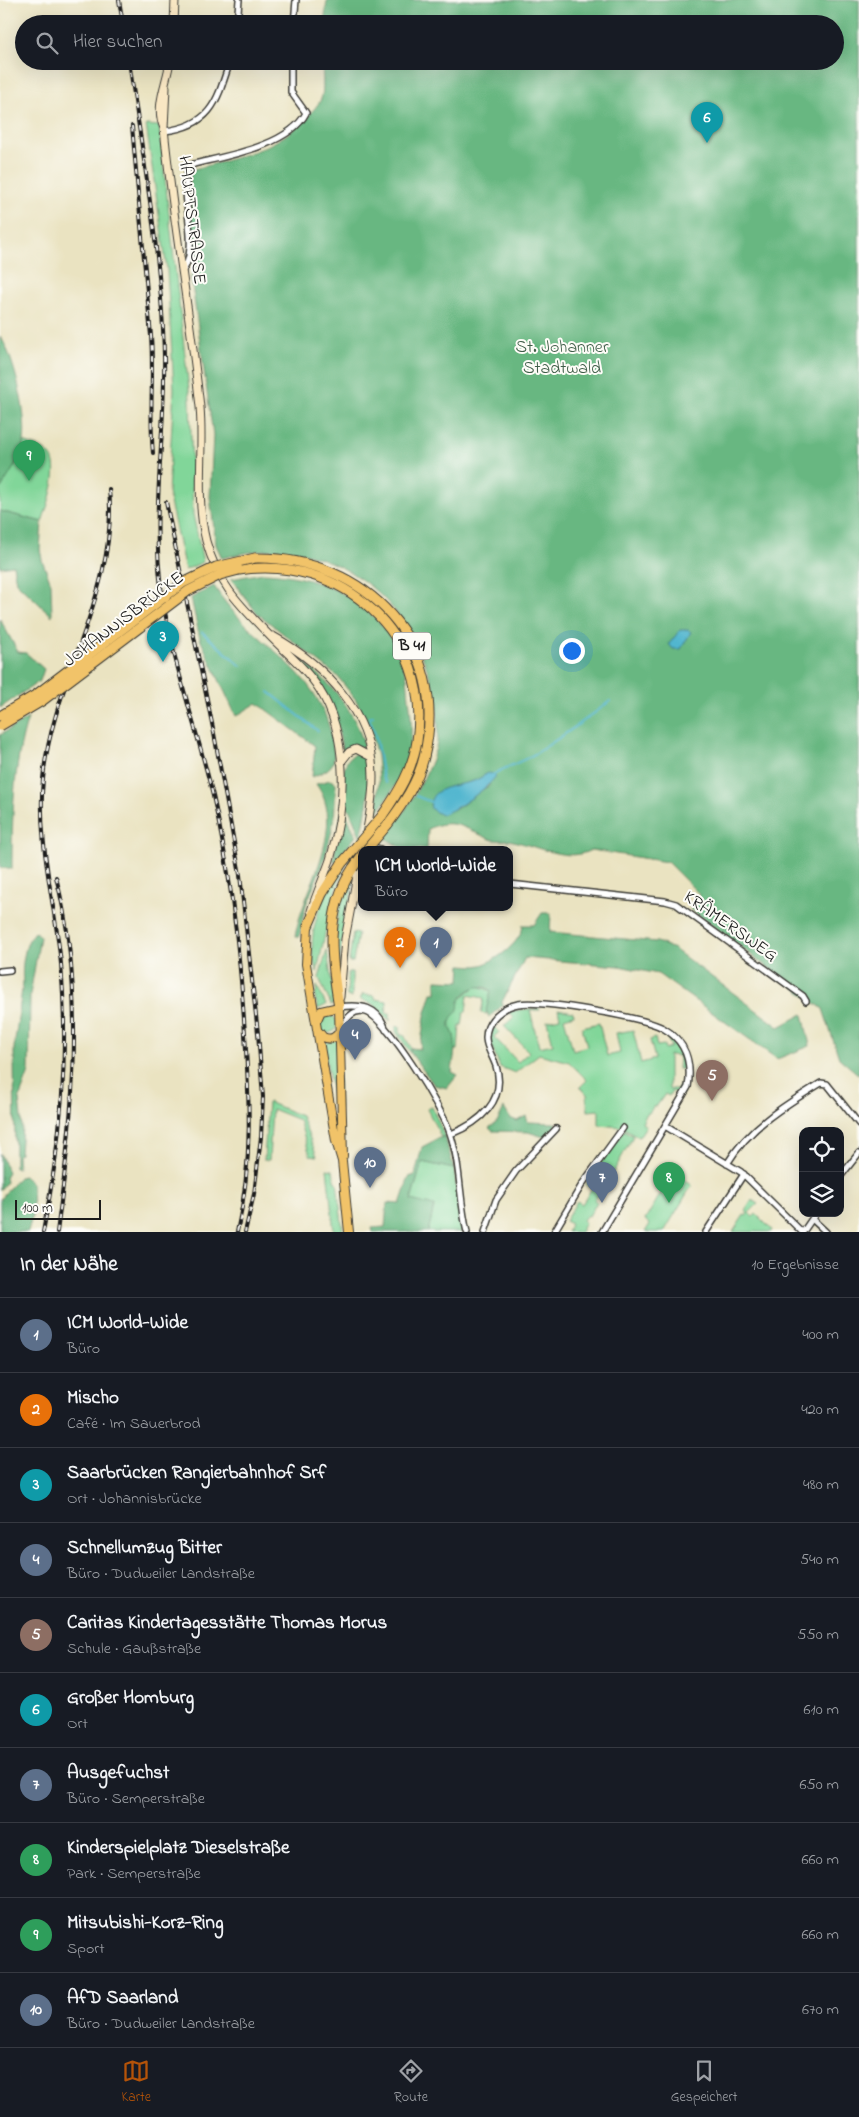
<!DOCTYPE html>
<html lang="de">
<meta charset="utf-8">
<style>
body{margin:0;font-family:"Indie Flower",sans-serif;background:#20242c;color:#f1f3f6}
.controls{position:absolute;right:15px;bottom:15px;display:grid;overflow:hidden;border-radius:10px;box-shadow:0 5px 20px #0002}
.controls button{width:45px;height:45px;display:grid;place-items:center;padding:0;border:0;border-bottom:1px solid #363941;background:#171b24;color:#f1f3f6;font:25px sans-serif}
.scale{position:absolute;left:15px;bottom:12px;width:86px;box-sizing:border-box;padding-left:5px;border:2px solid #1c1c1c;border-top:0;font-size:14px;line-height:18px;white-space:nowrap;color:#1c1c1c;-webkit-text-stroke:4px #fdfcf7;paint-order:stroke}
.you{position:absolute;left:571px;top:650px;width:18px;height:18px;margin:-12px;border:4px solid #fff;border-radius:50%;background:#1a73e8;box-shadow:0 0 0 8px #1a73e833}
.badge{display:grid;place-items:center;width:32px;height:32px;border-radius:50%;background:#b45309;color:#fff;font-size:16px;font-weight:700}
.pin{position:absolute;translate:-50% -41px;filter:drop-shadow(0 1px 2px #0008)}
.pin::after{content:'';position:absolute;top:26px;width:18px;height:15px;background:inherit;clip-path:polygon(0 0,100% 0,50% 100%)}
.popup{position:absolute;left:358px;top:846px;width:155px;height:65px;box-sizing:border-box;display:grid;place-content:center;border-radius:10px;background:#171b24;filter:drop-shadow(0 1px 4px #0005);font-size:16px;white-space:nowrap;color:#9ea1a6}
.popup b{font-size:19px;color:#f1f3f6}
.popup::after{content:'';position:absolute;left:50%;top:100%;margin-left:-10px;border:10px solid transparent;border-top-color:#171b24}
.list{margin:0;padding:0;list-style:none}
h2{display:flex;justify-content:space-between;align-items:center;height:65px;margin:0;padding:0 20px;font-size:21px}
h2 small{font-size:16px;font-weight:400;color:#9ea1a6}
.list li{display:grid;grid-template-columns:32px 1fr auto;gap:15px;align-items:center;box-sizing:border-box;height:75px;padding:0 20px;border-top:1px solid #363941}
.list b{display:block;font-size:19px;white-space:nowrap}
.list p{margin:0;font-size:16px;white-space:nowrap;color:#9ea1a6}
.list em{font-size:16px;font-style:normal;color:#9ea1a6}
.icon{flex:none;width:28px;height:28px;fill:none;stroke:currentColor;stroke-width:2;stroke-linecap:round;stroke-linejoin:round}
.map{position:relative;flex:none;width:859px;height:1232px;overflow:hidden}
.search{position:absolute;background:#171b24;box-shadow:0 5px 20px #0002;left:15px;right:15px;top:15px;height:55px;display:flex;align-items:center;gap:12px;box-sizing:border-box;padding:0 18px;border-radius:28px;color:#9ea1a6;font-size:19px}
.sheet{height:815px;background:#171b24}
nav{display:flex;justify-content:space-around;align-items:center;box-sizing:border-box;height:70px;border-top:1px solid #363941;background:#171b24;font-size:14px;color:#9ea1a6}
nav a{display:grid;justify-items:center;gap:2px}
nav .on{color:#b45309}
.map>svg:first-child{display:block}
</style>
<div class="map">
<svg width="859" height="1232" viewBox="0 0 859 1232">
<rect width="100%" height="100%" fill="#fdfcf7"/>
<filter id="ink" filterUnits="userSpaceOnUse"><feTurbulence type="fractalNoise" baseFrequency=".02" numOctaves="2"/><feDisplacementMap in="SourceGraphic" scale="10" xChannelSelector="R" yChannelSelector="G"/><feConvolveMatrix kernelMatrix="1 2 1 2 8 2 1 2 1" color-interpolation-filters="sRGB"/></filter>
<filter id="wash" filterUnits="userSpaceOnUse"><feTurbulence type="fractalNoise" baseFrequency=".0096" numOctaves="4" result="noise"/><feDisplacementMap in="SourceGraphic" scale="20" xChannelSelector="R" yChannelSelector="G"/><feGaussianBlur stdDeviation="1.12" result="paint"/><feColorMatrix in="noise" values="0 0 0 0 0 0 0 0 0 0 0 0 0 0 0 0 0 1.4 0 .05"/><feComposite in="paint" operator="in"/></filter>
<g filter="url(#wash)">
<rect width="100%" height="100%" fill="#eae3c1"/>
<path fill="#81d699" stroke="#4e795a" d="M146,125l13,1 31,273 3,115 10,48 -18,8 -17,-77 6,-104 -7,-119z
M24,442c9,4 18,5 25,12 14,12 -2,53 -7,68l-42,-11v-21z
M345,866l-13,35 -15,71c-14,-34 5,-79 28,-106z
M355,874l-17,93 -1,1c-4,-33 -1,-66 18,-94z
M353,933l5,1 -5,28h-4z
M327,950l8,54 -4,1 -12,-27z
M348,972h4v26l-5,-2z
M317,986l9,19 -8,4 -3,-11z
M478,986l13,5 -5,23 -5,-1 3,-15 -16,-3 -2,17h-2l-2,13h-2l-2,25h-5c1,-4 2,-9 1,-12 0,-6 -5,-9 -4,-15 1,-15 15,-32 28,-37z
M363,994l12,2v3l12,2 -1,12h4v8l-16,-16 -14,-6z
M539,1008l1,2h-10l9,37 14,-3 -6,-23 13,-3 -2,-9 15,3 1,3 -10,3 9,32 14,-4 -5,-19 17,-4 8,33 13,-3 -4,-20 17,-3 8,33 14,-4 -5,-19 5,-2 2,8 7,-1 1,4 6,-2 -3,-8 3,-1 11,17 4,14h-8l1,-13 -10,-1v34h9l1,-4h6l-4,11 -9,-5 -3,5 -4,-2 -9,13 -2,-1 -5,7h-2l-5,10 4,3 -7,11 -17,-10 -23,-2v-15l-11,1 -1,-17 -7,-7 7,-7 -18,-18 -30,-8 -24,19 -15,-6 -11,-27 6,-18 2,2 -3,3 5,5 -5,5 24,25 11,-10 -25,-26 10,-9 -6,-6z
M319 1024a9 9 0 1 1 18 0a9 9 0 1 1-18 0Z
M396,1026l4,1v8h4l7,13 -1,4 -14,-20z
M337,1039l2,69 -4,1 -12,-67h7z
M268,1102l33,14 16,40 -7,-1 -11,-35 -27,-11 -3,51h-5z
M432,1107l13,30h-4l-14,-28z
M624,1130l9,6 -33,61 -3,-1 -3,4 3,2 -8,14 -2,-1 -5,6 3,2 -5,9h-13l4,-8 -6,-3 12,-20 5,3 10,-16 -6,-3 8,-11 7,3 3,-6 -6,-4z
M422,1162l32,7 8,63h-34l6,-25 -23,-6z
M327,1169l6,1 2,12h2l6,50h-9z
M673,1173l19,12 -28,47h-19l5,-8 -5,-4z
M752,1200l6,4 -9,9 4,4 3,-3 16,16 -1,2h-38l11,-17 2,1 2,-3 -3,-2z"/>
<path fill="#68b781" stroke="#426a4e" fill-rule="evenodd" d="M327,0h532v1075l-20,-17 -16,-49 -133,-100 10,-14 -33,-33 -76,-12c-23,13 -54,-4 -78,-9 -8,-2 -16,1 -23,-2 -23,-9 -36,-23 -62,-10l-1,20h-24l-18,-11c17,-21 48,-69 52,-96 3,-23 -1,-45 -8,-67 -20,-64 -69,-112 -136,-124 -24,-4 -48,2 -71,7l-6,-13 -6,-48 3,-62 -22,-158 2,-5 -3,-98 4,-5c42,-11 82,-19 113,-52 5,-6 13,-13 15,-21 2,-11 0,-24 0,-35h513v-37h-511zM488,773l1,13c-9,4 -29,22 -34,23 -7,1 -17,-3 -25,-4 4,-19 25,-18 40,-23 6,-1 13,-6 18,-9z
M0,336c14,20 28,80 24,105 -2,17 -16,35 -24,49z
M0,511l42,11 -2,27 2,11 9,23 1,33 -36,-34 -3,-17 -13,2z
M263,573c63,2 126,34 143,100 2,8 2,17 3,26 3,21 4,44 -3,64 -7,19 -19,36 -31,53l4,-35 -2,-25 -7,-27 -14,-29 -18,-23 -81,-64 -26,-34z
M214,586c35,58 107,81 118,154 4,24 4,27 -20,37l3,-31 -58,-43 -21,13 -36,-77 -9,-41z
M0,619l18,33 8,1 18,16 -4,12 -40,27z
M298,658c33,24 56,50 67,90l-9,-2 -13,6 -10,-45 -11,-20z
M28,718c-15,47 -16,101 -16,151l-12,-1v-133z
M357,753l7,2c12,16 1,62 -3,83l-11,-27 -6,-8c0,-17 -6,-43 13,-50z
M330,780l6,3 -2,39 -3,6 1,2 -7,28 -19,47 -7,32h-4c7,-46 54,-109 21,-153z
M343,807l13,29 -20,26 -3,-2z
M542,913h9l-1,19 107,10 17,7 105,78 24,-13 7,32 -33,13 -119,-85 -39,-8 -94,-8 -23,44 1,3 -14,12 -3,-7 5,-19c-10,-10 -27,-1 -32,11 -1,3 0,5 -1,7 -2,6 -7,6 -8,13 -1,6 3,9 4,14 3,10 -1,25 -2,36l6,3 -11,13 -13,-3 -24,-33 1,-4 9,1 5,-33 7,-23h4v-13l24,1 1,-16c6,0 14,2 20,0 15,-4 41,-23 42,-40h11z
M34,932l3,1 3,4 -10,58 -1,77 -10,27 3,28 -2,26 -3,3 1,12h-3l-1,-120 9,-66c-2,-14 1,-39 11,-50z
M504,1108l6,10 7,3 9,-5 2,6 27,1 2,2 -13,12 -16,-5 -36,-1 -3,-3 8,-6z
M441,1137h4l9,32 -32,-7 -11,38 23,6 -6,26h-55l-1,-4 13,-1 2,-24 13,1 9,-27 6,-2 7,-28z
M0,1153l8,19 -3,5 1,5 -6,8z
M24,1176l8,7 1,30 -5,19h-28v-33l19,-22z"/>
<path fill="#51b6cf" stroke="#366976" d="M680,630h8l3,2 -10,17h-8l-4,-5z
M488,773l6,1 2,2c-9,13 -40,34 -55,39l-10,-6c-5,-22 25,-23 39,-27 6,-1 13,-6 18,-9z"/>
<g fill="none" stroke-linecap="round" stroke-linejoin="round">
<path stroke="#51b6cf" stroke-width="2" d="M202,632l39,34
M269,692l49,39
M373,716l-4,2 6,16 8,44 3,5
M492,775c16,-9 35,-15 49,-25 24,-16 47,-31 69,-49
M416,796l15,6"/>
</g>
</g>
<g filter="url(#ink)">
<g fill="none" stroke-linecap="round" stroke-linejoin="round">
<defs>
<path id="street" d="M237,24l2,-24
M294,24l2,-24
M164,131c47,-5 53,-29 66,-70
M182,272c20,-26 -4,-75 7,-105l5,-3c32,-8 95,-18 112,-51l-15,-21v-31
M369,846l11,3
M510,884l155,17 11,3 127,92 3,5
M0,971l10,-1
M339,1007c22,-3 39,-1 47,23
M340,1030c6,-10 12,-22 26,-18 21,6 77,98 84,121 11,32 9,67 17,99
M665,1126l76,46 61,60
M451,1134c28,-11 56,-33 45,-68 -5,-14 -14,-24 -8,-39 5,-12 18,-21 30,-23 24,-4 124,13 145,24 23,13 29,35 25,59l-86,145
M727,1164c22,-37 58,-59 94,-81l6,1 32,40
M840,1177l19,-24
M812,1219l14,13
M485,1232l11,-32 20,-29 40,-42
M554,1232l29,-49 40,-55
M706,1232l38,-58
M803,1232l13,-19"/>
<path id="secondary" d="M174,24l1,-24
M170,61c-3,22 -16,46 -6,67 9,93 26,186 36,279 4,44 -5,91 6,134 12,43 32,62 62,93 17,18 38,34 51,55 31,48 27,119 11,171 -6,17 -14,34 -19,51
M164,128l2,-41
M273,636c52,29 100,78 100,141 0,24 -5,49 -10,72
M341,762l8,-10 7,-3 15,8
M340,997l5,-58 15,-79"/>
<path id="primary" d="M308,926l-2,38 30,177 6,20 7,71
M317,1020l4,-9 18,-4 4,149
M319,1032l4,5c8,4 14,0 17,-7"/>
<path id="highway" d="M255,558c111,-2 196,88 169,199 -6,25 -21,47 -36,67
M239,570c102,-16 194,65 178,171 -4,28 -19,52 -35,75
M308,926l14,-32 20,-31
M339,1007c-8,-48 -15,-95 14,-139"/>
</defs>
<use href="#street" stroke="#3b3a35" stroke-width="8"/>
<use href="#secondary" stroke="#3b3a35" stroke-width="9"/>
<use href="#primary" stroke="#3b3a35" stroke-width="10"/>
<use href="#highway" stroke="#3b3a35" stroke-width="11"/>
<use href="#street" stroke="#fff" stroke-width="5"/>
<use href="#secondary" stroke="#f9e7c3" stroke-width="7"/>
<use href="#primary" stroke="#f1c369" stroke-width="8"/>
<use href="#highway" stroke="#f1c369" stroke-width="9"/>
<defs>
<path id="rail" d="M119,0l4,24
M129,61c14,96 33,199 35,295 2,80 -14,158 -2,238 10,68 35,134 51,202 17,74 26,148 31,223 5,74 10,140 -7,213
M132,126l19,210c3,39 -2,78 2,117
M166,502l47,226 27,147 18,158 5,64 -2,40 -7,57 -9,38
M56,877c30,115 17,239 1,355
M43,1232c18,-90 26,-176 18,-268 -6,-61 -24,-123 -18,-185 9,-99 76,-187 66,-290"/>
</defs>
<use href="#rail" stroke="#1c1c1c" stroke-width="4"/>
<use href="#rail" stroke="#fdfcf7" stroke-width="2" stroke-dasharray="5.5" stroke-linecap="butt"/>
<defs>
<path id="highway-bridge" d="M0,716l37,-22 146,-111 33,-16 39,-9
M0,726l42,-25 146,-110 32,-16 19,-5
M367,849l21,-25
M342,863l40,-47
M353,868l9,-13"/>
</defs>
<use href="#highway-bridge" stroke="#3b3a35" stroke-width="11" stroke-linecap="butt"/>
<use href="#highway-bridge" stroke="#f1c369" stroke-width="9"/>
</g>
</g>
<g text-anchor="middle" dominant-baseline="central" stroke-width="4" stroke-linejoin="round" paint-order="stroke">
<rect fill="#fdfcf7" stroke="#605f5e" stroke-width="1" x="393" y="632.5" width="38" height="27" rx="4"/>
<g font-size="16" font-weight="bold" fill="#1c1c1c">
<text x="412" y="646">B 41</text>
</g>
<g font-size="18" fill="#1c1c1c" stroke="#fdfcf7">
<text transform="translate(191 220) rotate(83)">HAUPTSTRASSE</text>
<text transform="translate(124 620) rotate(-37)">JOHANNISBRÜCKE</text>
<text transform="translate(730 927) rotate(35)">KRÄMERSWEG</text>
</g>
<g font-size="18" fill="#3f5d48" stroke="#fdfcf7">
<text x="562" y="348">St. Johanner<tspan x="562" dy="21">Stadtwald</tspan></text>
</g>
</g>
</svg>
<div class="controls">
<button><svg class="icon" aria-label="locate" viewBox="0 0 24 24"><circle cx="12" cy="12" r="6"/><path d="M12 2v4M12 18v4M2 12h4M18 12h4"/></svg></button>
<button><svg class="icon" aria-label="layers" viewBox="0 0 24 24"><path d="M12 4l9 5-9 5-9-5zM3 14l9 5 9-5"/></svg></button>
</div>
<div class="scale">100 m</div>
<div class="you"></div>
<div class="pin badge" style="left:436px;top:968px;background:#5c6f8a">1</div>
<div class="popup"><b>ICM World-Wide</b>Büro</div>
<div class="pin badge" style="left:400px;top:968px;background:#e8710a">2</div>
<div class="pin badge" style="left:163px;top:662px;background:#0f9aa8">3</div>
<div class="pin badge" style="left:355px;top:1060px;background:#5c6f8a">4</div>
<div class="pin badge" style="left:712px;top:1101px;background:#8d6e63">5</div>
<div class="pin badge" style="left:707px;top:143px;background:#0f9aa8">6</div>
<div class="pin badge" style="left:602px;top:1203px;background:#5c6f8a">7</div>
<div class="pin badge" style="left:669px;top:1203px;background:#2e9e5b">8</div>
<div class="pin badge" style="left:29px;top:481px;background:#2e9e5b">9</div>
<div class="pin badge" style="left:370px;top:1188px;background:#5c6f8a">10</div>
<div class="search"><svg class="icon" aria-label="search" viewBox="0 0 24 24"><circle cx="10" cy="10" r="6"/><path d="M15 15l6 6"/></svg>Hier suchen</div>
</div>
<section class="sheet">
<h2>In der Nähe<small>10 Ergebnisse</small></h2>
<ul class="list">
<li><span class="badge" style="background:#5c6f8a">1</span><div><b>ICM World-Wide</b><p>Büro</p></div><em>400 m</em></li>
<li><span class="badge" style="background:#e8710a">2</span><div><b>Mischo</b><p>Café · Im Sauerbrod</p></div><em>420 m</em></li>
<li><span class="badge" style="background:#0f9aa8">3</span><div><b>Saarbrücken Rangierbahnhof Srf</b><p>Ort · Johannisbrücke</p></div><em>480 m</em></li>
<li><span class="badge" style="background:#5c6f8a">4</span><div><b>Schnellumzug Bitter</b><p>Büro · Dudweiler Landstraße</p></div><em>540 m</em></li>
<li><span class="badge" style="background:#8d6e63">5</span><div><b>Caritas Kindertagesstätte Thomas Morus</b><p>Schule · Gaußstraße</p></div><em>550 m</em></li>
<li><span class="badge" style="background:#0f9aa8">6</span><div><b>Großer Homburg</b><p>Ort</p></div><em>610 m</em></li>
<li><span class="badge" style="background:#5c6f8a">7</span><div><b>Ausgefuchst</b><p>Büro · Semperstraße</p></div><em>650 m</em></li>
<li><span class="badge" style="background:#2e9e5b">8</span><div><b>Kinderspielplatz Dieselstraße</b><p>Park · Semperstraße</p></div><em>660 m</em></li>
<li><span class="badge" style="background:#2e9e5b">9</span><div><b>Mitsubishi-Korz-Ring</b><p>Sport</p></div><em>660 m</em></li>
<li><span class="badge" style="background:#5c6f8a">10</span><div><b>AfD Saarland</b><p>Büro · Dudweiler Landstraße</p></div><em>670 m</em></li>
</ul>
</section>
<nav>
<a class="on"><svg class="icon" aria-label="map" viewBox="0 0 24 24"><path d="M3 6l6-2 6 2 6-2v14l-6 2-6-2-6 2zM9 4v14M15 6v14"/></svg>Karte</a>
<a><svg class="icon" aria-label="directions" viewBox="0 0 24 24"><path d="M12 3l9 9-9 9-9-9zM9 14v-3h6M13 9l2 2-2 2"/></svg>Route</a>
<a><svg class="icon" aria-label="saved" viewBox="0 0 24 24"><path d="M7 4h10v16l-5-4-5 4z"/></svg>Gespeichert</a>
</nav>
